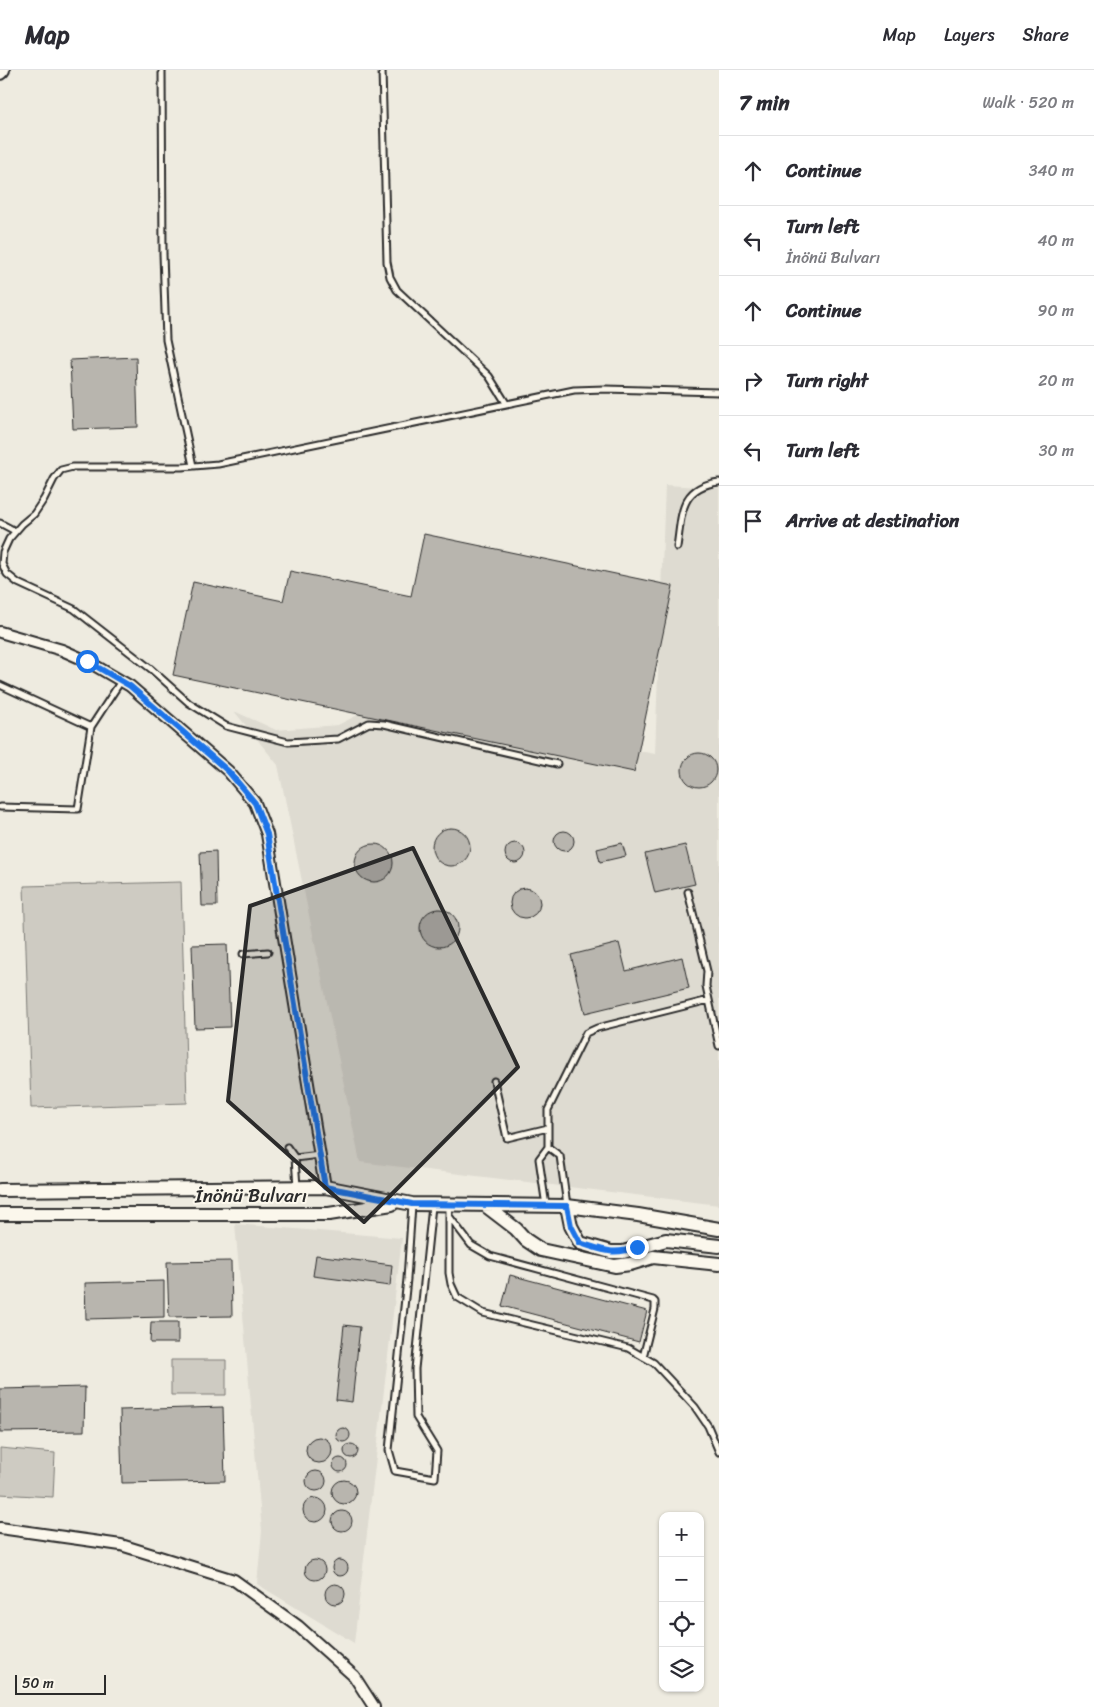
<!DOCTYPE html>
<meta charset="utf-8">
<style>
body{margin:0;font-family:Sriracha,sans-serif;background:#f2f2f3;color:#2b2b33}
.controls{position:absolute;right:15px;bottom:15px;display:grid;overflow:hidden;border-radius:10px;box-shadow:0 1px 4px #0004}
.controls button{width:45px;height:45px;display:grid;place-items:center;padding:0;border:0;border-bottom:1px solid #e1e1e2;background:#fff;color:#2b2b33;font:25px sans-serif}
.scale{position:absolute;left:15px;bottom:12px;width:91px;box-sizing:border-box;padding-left:5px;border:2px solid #2b2b2b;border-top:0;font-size:14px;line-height:18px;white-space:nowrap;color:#2b2b2b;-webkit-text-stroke:4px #fbf7ec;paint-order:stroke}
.stop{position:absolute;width:15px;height:15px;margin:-11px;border:4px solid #1a73e8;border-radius:50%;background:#fff}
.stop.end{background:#1a73e8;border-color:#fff;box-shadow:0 1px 5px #0008}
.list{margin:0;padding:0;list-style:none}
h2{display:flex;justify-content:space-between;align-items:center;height:65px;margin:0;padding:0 20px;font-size:21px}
h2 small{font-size:16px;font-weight:400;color:#7c7c81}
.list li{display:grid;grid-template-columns:32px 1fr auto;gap:15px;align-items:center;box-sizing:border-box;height:70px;padding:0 20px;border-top:1px solid #e1e1e2}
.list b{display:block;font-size:19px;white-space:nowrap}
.list p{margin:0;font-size:16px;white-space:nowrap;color:#7c7c81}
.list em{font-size:16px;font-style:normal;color:#7c7c81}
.icon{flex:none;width:28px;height:28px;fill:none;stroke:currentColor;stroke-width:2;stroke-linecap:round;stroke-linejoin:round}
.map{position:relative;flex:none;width:719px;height:1637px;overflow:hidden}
header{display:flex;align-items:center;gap:30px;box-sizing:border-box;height:70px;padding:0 25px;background:#fff;border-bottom:1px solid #e1e1e2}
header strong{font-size:24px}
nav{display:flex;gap:28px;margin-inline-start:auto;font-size:18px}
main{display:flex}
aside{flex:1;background:#fff}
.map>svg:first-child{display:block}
</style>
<header>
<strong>Map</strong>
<nav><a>Map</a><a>Layers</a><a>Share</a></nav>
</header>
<main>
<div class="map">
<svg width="719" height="1637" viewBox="0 0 719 1637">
<rect width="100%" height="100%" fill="#eeebe0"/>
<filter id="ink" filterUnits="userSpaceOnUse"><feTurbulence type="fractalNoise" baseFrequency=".02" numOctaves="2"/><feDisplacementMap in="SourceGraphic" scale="10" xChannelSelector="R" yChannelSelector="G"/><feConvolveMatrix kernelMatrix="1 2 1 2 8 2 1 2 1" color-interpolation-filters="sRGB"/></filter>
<g filter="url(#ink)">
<path fill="#dedbd1" d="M665,415l54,3v717l-359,-43 -82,-397 -44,-54 42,19 62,-5 47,-24 270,53z
M235,1154l167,14 -48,405 -97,-59 5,-53z"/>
<path fill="#cecbc2" stroke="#7c7b76" d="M181,812l6,221 -156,5 -7,-222z
M171,1290h55v35h-55z
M0,1378l55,5 -2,44 -53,-3z"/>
<path fill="#b8b5ae" stroke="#2b2b2b" d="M136,287l2,70 -65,2 -3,-69z
M424,464l249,52 -39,186 -461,-97 20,-93 90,19 7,-30 121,25z
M682 700a17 17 0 1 1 34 0a17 17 0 1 1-34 0Z
M432 777a19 19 0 1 1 38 0a19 19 0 1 1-38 0Z
M554 771a10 10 0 1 1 20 0a10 10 0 1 1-20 0Z
M505 783a10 10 0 1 1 20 0a10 10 0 1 1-20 0Z
M622,773l4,13 -26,6 -3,-13z
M355 793a19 19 0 1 1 38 0a19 19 0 1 1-38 0Z
M685,775l10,39 -40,9 -10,-39z
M216,781l1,55h-15l-2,-54z
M510 833a15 15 0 1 1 30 0a15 15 0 1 1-30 0Z
M420 858a19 19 0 1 1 38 0a19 19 0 1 1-38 0Z
M619,873l7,28 56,-14 7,31 -104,25 -14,-58z
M227,874l3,83 -35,1 -3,-83z
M316,1185l76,10 -2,21 -77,-10z
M231,1191l1,55 -63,1 -2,-55z
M510,1205l137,36 -8,31 -137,-36z
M164,1211v36l-78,2 -1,-36z
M151,1252h27v21h-28z
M344,1255l16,2 -8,75 -16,-2z
M85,1317l-1,44 -84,1v-43z
M223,1337l2,74 -103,2 -2,-73z
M336 1365a7 7 0 1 1 14 0a7 7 0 1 1-14 0Z
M306 1380a13 13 0 1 1 26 0a13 13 0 1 1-26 0Z
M344 1381a7 7 0 1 1 14 0a7 7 0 1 1-14 0Z
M333 1395a7 7 0 1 1 14 0a7 7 0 1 1-14 0Z
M306 1411a10 10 0 1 1 20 0a10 10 0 1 1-20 0Z
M332 1422a12 12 0 1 1 24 0a12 12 0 1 1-24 0Z
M303 1440a12 12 0 1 1 24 0a12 12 0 1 1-24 0Z
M332 1451a10 10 0 1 1 20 0a10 10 0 1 1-20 0Z
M332 1498a8 8 0 1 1 16 0a8 8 0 1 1-16 0Z
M305 1500a10 10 0 1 1 20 0a10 10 0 1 1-20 0Z
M325 1524a10 10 0 1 1 20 0a10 10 0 1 1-20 0Z"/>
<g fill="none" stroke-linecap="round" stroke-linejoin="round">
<defs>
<path id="service" d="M162,0l1,184 3,86 27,126
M382,0l5,192 3,15 7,13 92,86 17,27
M0,453l15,8
M677,477c5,-32 2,-60 42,-65
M0,615l91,42
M557,694l-173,-40 -15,-1 -31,16 -50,3 -62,-16 -37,-23 -38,-34 -77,-60 -56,-26 -11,-9 -5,-10 1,-12 6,-13 13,-15 12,-10 10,-15 10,-20 7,-9 12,-3h109l36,-3 356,-74 31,-1 114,3
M0,737l78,2 13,-82 30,-46
M688,822l19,79 -1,15 13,60
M243,884l25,-2
M494,1011l13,57 41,-10
M287,1077l8,11 2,29
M548,1077l12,9 7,49
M295,1088l25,-3
M412,1135l-5,74 -18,171 6,21 40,7 2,-27 -21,-34 -1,-48 17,-163
M449,1136v67l2,11 6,13 26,16 145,35 26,15 41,44 13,19 11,26
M546,1136l-7,-47 9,-12v-37l38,-77 11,-5 112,-28
M449,1146l22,29 19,11 163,44 2,2v7l-12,48"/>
<path id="minor" d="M0,562l62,18 25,11 43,25 98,85 27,32 12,31 58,353
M0,1458l121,17 113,35 64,46 56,50 20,31"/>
<path id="tertiary" d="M0,3l3,-3
M0,1120l325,-3 87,17 155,2 71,9 81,14
M486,1136l30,23 10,11 15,10 74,16 15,-2 23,-7 66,7
M567,1136l4,20 9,17 31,9h12l43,-12 53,6
M0,1144h329l63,-10"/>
</defs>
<use href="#service" stroke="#2b2b2b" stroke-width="9"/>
<use href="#minor" stroke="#2b2b2b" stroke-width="14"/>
<use href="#tertiary" stroke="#2b2b2b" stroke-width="16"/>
<use href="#service" stroke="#fbf7ec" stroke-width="5"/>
<use href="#minor" stroke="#fbf7ec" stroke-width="10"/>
<use href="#tertiary" stroke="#fbf7ec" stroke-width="12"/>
</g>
</g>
<g fill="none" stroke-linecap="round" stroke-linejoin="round" filter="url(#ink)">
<path stroke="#1a73e8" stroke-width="6" d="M87,591l43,25 98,85 27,32 12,31 58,353 87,17 155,2 4,20 9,17c23,7 33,13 57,4"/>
</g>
<path fill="#2b2b2b" fill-opacity="0.2" stroke="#2b2b2b" stroke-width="4" stroke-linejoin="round" d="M413,778l105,219 -154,155 -136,-121 22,-195z"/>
<g text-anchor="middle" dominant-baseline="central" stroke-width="4" stroke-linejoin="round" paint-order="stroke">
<g font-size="19" fill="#2b2b2b" stroke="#fbf7ec">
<text x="251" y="1125">İnönü Bulvarı</text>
</g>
</g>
</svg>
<div class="controls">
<button>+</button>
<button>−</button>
<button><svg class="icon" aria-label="locate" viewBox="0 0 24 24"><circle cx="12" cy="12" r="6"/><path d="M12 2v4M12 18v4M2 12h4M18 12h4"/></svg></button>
<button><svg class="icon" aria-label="layers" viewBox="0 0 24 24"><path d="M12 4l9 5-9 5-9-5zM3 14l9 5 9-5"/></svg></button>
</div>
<div class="scale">50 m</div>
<div class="stop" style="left:87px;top:591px"></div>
<div class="stop end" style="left:637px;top:1177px"></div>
</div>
<aside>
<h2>7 min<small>Walk · 520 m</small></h2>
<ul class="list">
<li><svg class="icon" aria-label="ahead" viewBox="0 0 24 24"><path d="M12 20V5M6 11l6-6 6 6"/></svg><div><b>Continue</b></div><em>340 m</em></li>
<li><svg class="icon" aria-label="left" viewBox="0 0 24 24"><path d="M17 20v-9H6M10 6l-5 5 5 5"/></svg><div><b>Turn left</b><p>İnönü Bulvarı</p></div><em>40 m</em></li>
<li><svg class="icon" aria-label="ahead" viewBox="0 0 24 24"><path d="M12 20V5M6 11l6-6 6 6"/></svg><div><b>Continue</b></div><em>90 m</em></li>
<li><svg class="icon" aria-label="right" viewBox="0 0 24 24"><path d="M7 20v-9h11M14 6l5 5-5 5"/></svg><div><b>Turn right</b></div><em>20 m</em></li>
<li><svg class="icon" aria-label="left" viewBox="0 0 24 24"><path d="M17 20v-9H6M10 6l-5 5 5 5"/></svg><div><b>Turn left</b></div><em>30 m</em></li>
<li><svg class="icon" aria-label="arrive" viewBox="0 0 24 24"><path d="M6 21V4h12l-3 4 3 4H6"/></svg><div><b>Arrive at destination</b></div></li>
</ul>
</aside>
</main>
